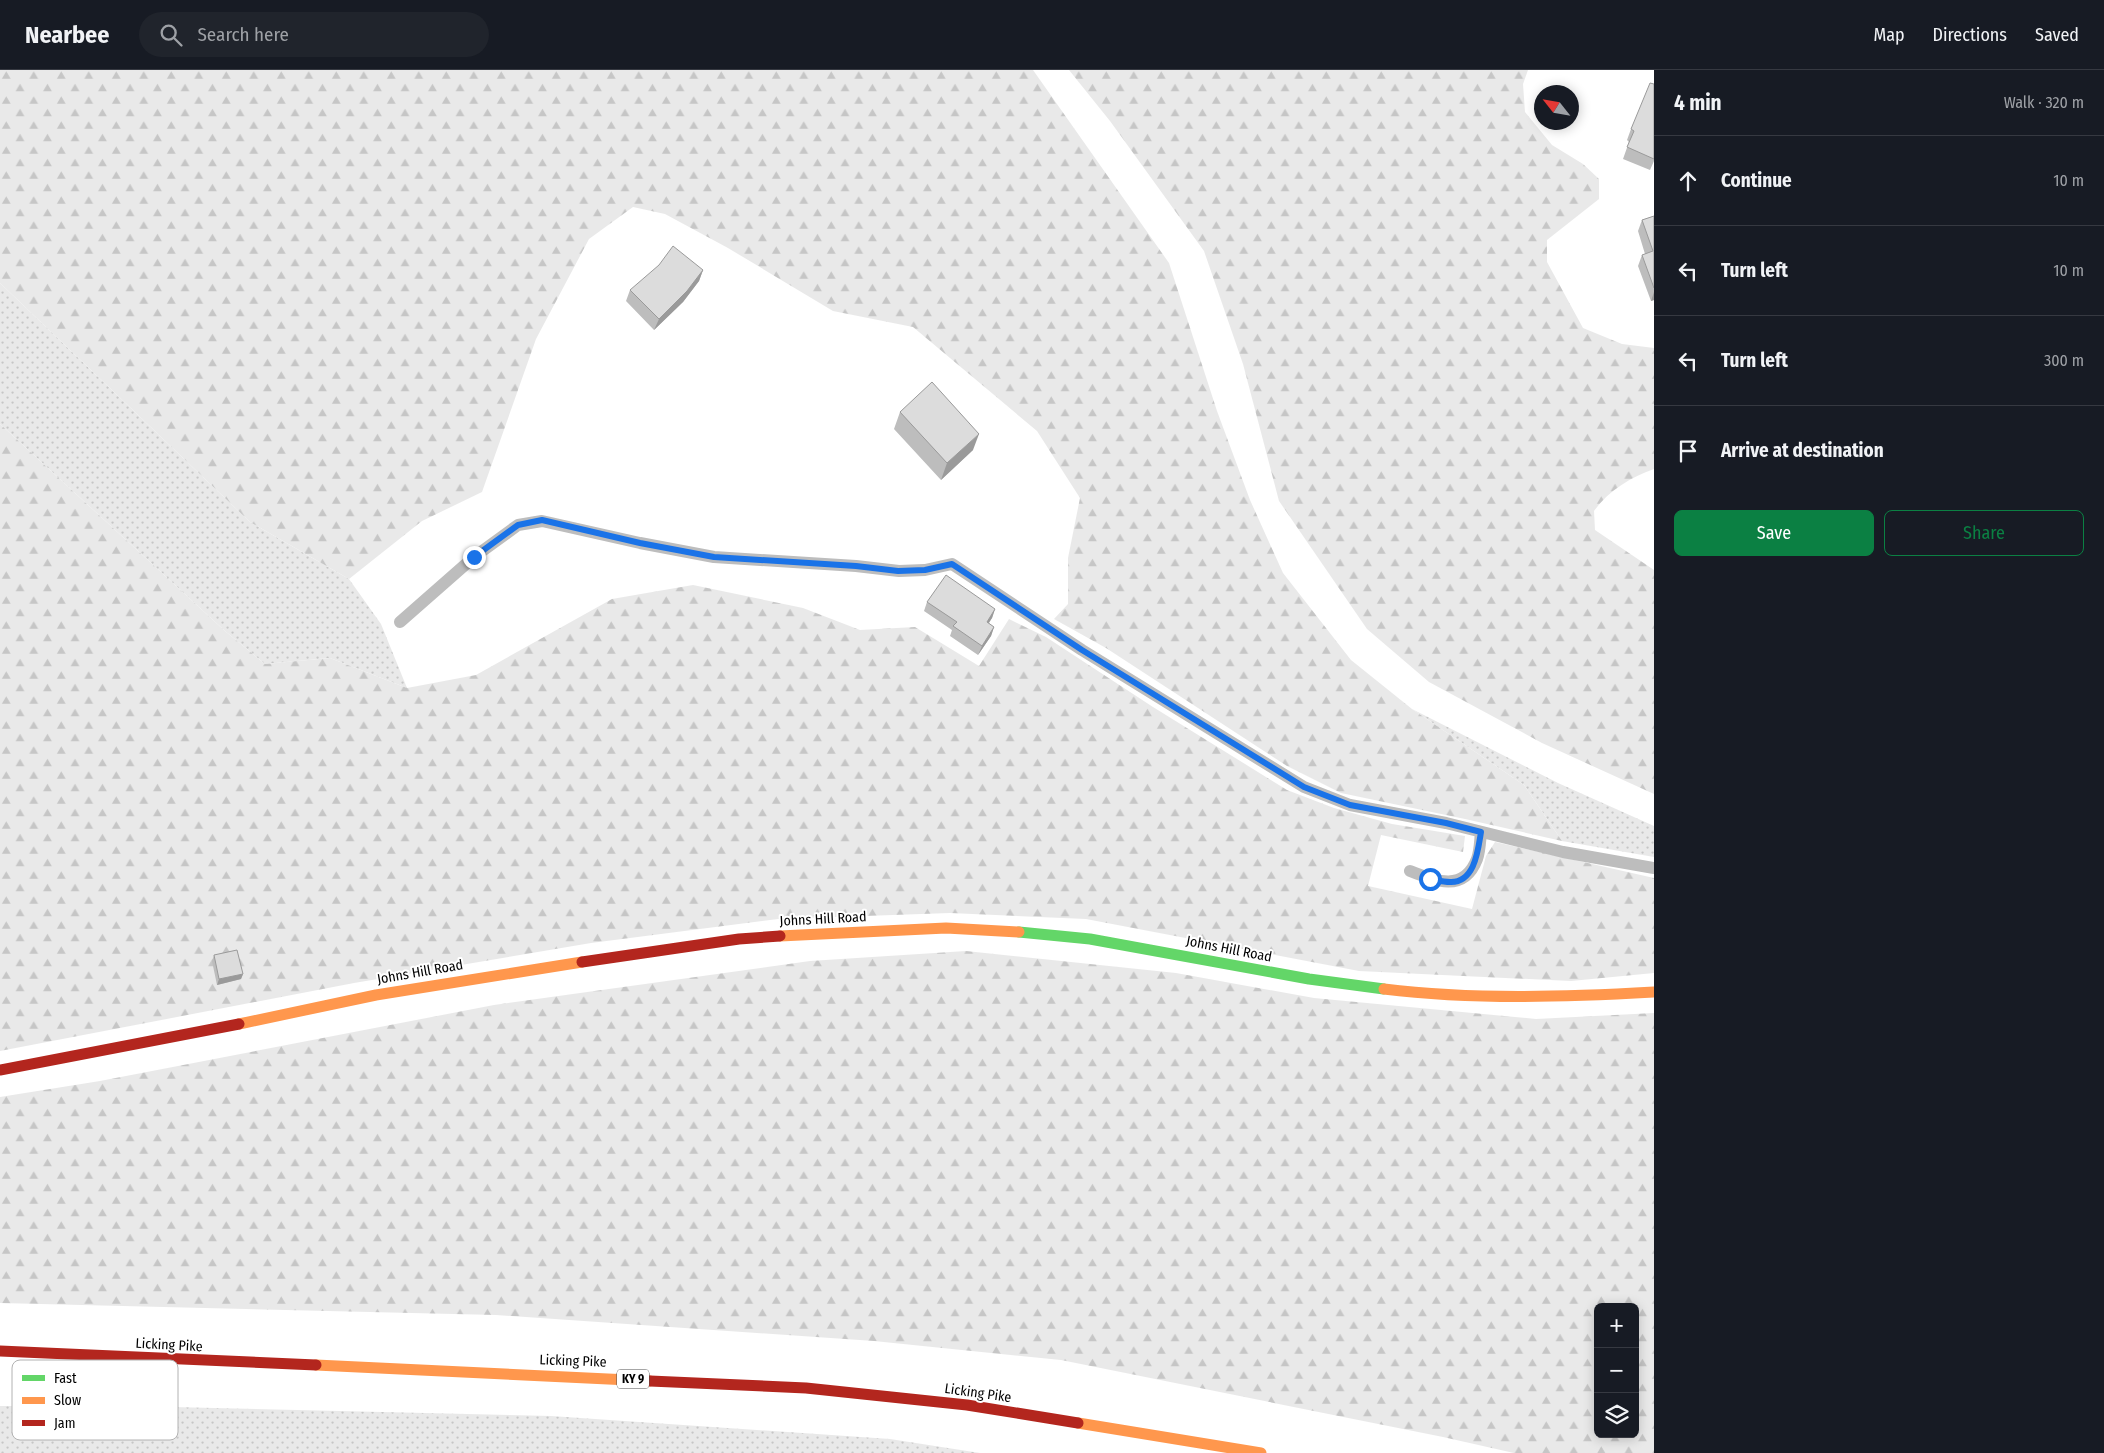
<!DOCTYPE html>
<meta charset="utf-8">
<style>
body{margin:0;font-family:"Fira Sans Condensed",sans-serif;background:#20242c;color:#f1f3f6}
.controls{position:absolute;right:15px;bottom:15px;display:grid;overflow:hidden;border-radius:8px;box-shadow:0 2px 12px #0003}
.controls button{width:45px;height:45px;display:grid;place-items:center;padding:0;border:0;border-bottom:1px solid #363941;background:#171b24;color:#f1f3f6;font:25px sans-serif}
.compass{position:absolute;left:1534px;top:15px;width:45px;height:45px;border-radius:50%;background:#171b24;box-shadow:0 2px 12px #0003;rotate:301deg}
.stop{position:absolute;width:15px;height:15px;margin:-11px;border:4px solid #1a73e8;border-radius:50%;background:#fff}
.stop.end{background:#1a73e8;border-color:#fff;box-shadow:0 1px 5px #0008}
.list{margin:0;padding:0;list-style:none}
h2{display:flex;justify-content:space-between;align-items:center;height:65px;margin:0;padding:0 20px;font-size:21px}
h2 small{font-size:16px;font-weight:400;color:#9ea1a6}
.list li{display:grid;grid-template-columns:32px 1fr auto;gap:15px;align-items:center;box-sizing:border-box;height:90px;padding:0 20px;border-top:1px solid #363941}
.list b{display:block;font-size:19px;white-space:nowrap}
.list em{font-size:16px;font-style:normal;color:#9ea1a6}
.actions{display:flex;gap:10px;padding:15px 20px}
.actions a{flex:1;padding:11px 0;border:1px solid #0b8043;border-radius:8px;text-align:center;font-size:18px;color:#0b8043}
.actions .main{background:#0b8043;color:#fff}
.icon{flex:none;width:28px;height:28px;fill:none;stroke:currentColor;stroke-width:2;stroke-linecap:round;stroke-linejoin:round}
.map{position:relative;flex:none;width:1654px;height:1383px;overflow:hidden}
header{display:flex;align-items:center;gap:30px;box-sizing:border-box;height:70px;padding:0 25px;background:#171b24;border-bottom:1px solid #363941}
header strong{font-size:24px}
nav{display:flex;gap:28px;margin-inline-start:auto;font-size:18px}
.search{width:350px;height:45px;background:#20242c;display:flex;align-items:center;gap:12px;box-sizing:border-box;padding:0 18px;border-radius:28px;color:#9ea1a6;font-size:19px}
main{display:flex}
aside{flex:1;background:#171b24}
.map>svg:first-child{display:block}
</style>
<header>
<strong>Nearbee</strong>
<div class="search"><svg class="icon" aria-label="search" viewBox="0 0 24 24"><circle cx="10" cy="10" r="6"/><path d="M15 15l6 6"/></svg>Search here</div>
<nav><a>Map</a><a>Directions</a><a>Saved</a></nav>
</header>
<main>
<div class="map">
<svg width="1654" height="1383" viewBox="0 0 1654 1383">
<defs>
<pattern id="grass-dots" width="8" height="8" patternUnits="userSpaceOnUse" patternTransform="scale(1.25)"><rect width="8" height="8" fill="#e9e9e9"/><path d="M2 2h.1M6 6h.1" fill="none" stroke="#c6c6c6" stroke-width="1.8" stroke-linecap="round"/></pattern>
<pattern id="forest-firs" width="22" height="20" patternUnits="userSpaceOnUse" patternTransform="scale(1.25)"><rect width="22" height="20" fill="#e9e9e9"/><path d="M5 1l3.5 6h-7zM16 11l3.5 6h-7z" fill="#c6c6c6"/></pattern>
</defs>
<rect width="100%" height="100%" fill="#fff"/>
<path fill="url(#grass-dots)" d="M0,213l250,239 99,57 32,45 26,64 -77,-30 -65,6 -40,-33 -225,-207z
M1412,639l146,74 96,43v31l-92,-16 -38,-56z
M0,1336h130l421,10 339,23 90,14h-980z"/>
<path fill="url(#forest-firs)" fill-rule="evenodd" d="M0,0h1033l136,193 48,148 33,89 33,73 68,87 61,49 112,76 38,56 -97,-22 -124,-26 -54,-27 -181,-118 -52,-29 14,-15v-46l12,-60 -43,-67 -124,-104 -80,-16 -105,-63 -63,-34 -32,-7 -44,32 -53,100 -54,153 -60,29 -73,58 -99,-57 -250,-239z
M1069,0h459l-5,14 2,28 27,33 31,19 16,15v20l-52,41v22l36,66 39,16 32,4v121c-23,8 -46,22 -60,42l1,19 59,40v224l-112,-51 -113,-61 -62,-53 -88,-128 -36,-137 -39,-113 -94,-130z
M0,354l225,207 40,33 65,-6 77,30 69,-13 136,-76 81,-14 110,23 57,22 55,-3 64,39 30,-47 37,18 107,70 134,83 47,18 58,16 73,12 -2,16 -82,-17 -13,51 104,23 14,-53 9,-14 159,36v95l-83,8 -212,-10 -273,-52 -136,-6 -172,6 -187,24 -237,40 -354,68z
M966,881l210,22 138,25 222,21 118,-6v440h-140l-71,-16 -382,-77 -187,-19 -378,-26 -496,-12v-206l100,-16 394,-76 316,-44zM1598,1237h37v127h-37z"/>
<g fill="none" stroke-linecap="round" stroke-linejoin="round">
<path stroke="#bdbdbd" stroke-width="12" d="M400,552l74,-65 44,-32 24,-4 98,22 74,14 142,9 43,5 26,-1 27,-6 130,86 222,137 46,18 96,18 117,29 91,16
M1410,801c25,10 54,22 67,-12 3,-8 3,-18 4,-27"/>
<path stroke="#63d668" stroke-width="11" d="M1019,862l71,7 219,40 75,10"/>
<path stroke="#ff974d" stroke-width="11" d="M780,866l166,-8 73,4
M1384,919c89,11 180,8 270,3
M239,954l137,-29 206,-33
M316,1295l334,16
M1078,1353l183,30"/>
<path stroke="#b3261e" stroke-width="11" d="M582,892l157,-23 41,-3
M0,1000l239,-46
M0,1281l316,14
M650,1311l156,7 161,17 111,18"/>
</g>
<path fill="#bdbdbd" d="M1654,14v77l-4,9 -27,-11 6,-17 -2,-2 4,-11z
M1654,146v84l-3,1 -13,-35 4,-11 3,-1 -7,-23 4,-11z
M703,200l-4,11 -16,21 -29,28 -28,-29 4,-11z
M900,342l73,38 -32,30 -47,-51z
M927,532l68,7 -3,9 -3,5 5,4 -3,9 -13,19 -28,-19 2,-6 -28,-19z
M214,885l29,19 -2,5 -24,6 -5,-24z"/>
<path fill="#9a9a9a" d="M703,200l-4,11 -16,21 -29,28 5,-11z
M1654,222v8l-3,1z
M979,364l-6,16 -32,30 6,-17z
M995,539l-3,9 -9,13 4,-9z
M994,557l-3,9 -13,19 4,-9z
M243,904l-2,5 -24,6 2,-6z"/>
<path fill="#dcdcdc" stroke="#9a9a9a" d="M1650,13l4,1v75l-27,-12 7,-16 -3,-2z
M1654,146v72l-12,-33 11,-4 -11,-31z
M673,176l30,24 -16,21 -28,28 -29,-29 29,-25z
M932,312l47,52 -32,29 -47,-51z
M946,505l49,34 -8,13 7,5 -12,19 -29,-20 4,-4 -30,-20z
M237,880l6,24 -24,5 -5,-24z"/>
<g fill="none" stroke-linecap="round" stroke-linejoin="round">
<path stroke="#1a73e8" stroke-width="6" d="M474,487l44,-32 24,-5 98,23 74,14 142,9 42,5 27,-1 27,-6 130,86 222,137 46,18 96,18 35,9c-3,18 -6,51 -31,50 -7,0 -14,-2 -20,-3"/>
</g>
<g text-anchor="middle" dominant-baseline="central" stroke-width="4" stroke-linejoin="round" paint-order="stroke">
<rect fill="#fff" stroke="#4c4c4c" stroke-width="1" x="617" y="1299.5" width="32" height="19" rx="4"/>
<g font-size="12" font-weight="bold" fill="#000">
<text x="633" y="1309">KY 9</text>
</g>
<g font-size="14" fill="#000" stroke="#fff">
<text transform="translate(823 849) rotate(-3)">Johns Hill Road</text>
<text transform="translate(1229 879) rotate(11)">Johns Hill Road</text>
<text transform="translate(420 902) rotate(-10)">Johns Hill Road</text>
<text transform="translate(169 1275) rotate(3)">Licking Pike</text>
<text transform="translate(573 1291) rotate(2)">Licking Pike</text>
<text transform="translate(978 1323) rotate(8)">Licking Pike</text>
</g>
</g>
<rect x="12" y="1290" width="166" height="80" rx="8" fill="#fff" stroke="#b2b2b2" stroke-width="1"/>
<rect x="22" y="1305" width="23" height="6" fill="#63d668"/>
<rect x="22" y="1327" width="23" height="7" fill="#ff974d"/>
<rect x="22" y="1350" width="23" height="6" fill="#b3261e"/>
<g font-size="14" fill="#000">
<text x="54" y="1313">Fast</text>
<text x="54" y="1335">Slow</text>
<text x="54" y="1358">Jam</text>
</g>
</svg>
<div class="controls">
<button>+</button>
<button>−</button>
<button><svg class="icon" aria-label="layers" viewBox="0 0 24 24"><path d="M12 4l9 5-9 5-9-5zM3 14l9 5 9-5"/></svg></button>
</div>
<svg class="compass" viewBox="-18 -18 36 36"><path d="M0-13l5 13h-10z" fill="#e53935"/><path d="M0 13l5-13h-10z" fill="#9ea1a6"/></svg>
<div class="stop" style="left:1430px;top:809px"></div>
<div class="stop end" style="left:474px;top:487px"></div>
</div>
<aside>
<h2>4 min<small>Walk · 320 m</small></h2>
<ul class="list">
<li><svg class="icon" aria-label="ahead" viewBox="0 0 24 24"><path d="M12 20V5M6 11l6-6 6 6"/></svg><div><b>Continue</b></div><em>10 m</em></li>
<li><svg class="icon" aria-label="left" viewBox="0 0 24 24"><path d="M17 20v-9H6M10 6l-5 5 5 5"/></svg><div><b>Turn left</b></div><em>10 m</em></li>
<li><svg class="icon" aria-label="left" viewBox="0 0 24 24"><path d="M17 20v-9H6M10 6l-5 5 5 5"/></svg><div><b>Turn left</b></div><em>300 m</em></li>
<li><svg class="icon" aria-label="arrive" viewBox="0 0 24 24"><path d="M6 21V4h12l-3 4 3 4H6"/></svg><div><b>Arrive at destination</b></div></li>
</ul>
<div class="actions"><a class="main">Save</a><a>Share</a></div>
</aside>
</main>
